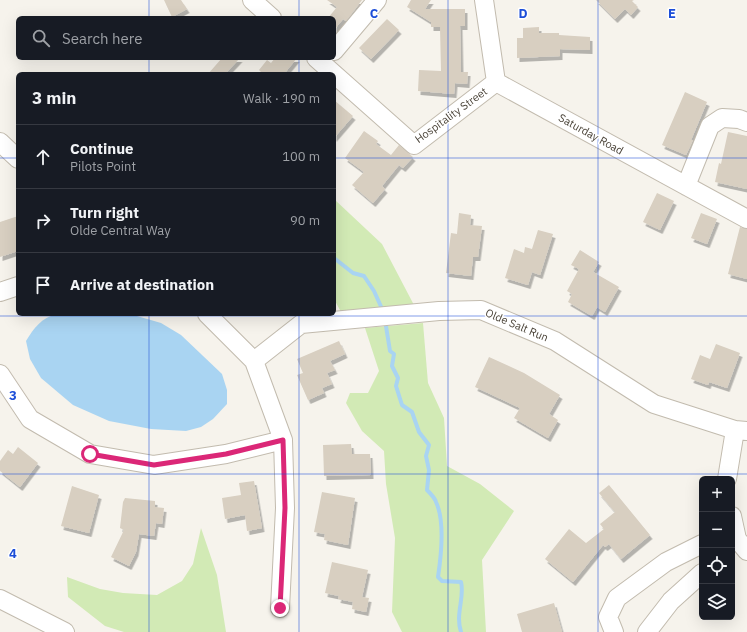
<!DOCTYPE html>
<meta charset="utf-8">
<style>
body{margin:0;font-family:"IBM Plex Sans",sans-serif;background:#242831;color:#f1f3f6}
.controls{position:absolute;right:12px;bottom:12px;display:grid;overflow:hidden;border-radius:6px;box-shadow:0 4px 16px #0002}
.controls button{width:36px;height:36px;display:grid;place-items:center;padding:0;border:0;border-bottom:1px solid #363941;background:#171b24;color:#f1f3f6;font:20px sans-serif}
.stop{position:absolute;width:12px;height:12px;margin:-9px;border:3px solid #db2777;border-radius:50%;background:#fff}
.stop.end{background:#db2777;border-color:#fff;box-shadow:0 1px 4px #0008}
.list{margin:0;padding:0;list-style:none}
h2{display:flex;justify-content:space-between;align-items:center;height:52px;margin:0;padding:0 16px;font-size:17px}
h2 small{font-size:13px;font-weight:400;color:#9ea1a6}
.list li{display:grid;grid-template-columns:26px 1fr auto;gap:12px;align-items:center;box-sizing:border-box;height:64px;padding:0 16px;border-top:1px solid #363941}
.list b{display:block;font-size:15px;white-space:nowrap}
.list p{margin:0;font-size:13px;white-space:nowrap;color:#9ea1a6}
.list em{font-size:13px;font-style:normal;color:#9ea1a6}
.icon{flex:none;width:22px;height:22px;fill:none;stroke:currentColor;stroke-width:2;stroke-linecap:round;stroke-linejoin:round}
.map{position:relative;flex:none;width:747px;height:632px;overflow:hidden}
.search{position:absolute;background:#171b24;box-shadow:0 4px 16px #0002;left:16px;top:16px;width:320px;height:44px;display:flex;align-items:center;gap:10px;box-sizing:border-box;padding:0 14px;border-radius:6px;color:#9ea1a6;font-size:15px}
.panel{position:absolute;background:#171b24;box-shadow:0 4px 16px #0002;left:16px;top:72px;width:320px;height:244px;border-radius:6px}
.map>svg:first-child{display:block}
</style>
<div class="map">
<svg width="747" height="632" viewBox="0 0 747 632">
<defs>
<filter id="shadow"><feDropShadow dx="2.5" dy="4" stdDeviation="0" flood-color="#0004"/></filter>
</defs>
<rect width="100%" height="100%" fill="#f6f3ec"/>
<path fill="#d2eab5" d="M334,199l48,45 33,63 -74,5 -7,-13z
M423,323l5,60 16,35 3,48 33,18 34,27 -32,49 4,72h-84l-10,-20 3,-74 -9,-54 -2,-33 -22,-20 -16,-28 4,-10h18l11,-22 -14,-43z
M201,528l16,47 9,57h-102l-19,-6 -37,-29 -1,-20 33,12 23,4 34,2 25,-14 11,-17z"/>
<path fill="#a9d4f2" d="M57,314h73l31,9 20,12 41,39 5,16v14l-14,15 -12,8 -15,4 -35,-2 -42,-8 -36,-16 -32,-27 -11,-19 -4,-18c8,-13 15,-23 31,-27z"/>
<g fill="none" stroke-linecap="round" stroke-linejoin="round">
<path stroke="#a9d4f2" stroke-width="4" d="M334,258l19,15 11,3 10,15 9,20
M385,320l5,31 4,3 -2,12 6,12 -2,8 6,19 10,7 7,20 10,13 -3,11 3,14 -2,20c3,3 8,8 9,12 9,19 5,55 2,75l4,4 19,1c4,15 -6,32 0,50"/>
</g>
<path fill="#d8cfc1" filter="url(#shadow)" d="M164,0h17l6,9 -15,8z
M327,0h35l-16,21 -3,-2 -9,11v-12h-6l9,-11z
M411,0h20l-6,9h40v17h-5l1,46h7l-1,12 -12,-1 -1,11 -36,-3 1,-21 22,1 -1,-44h-9v-5l-24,-15z
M596,0h38l-2,1 6,6 -7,8 -6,-6 -10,10z
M387,19l12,11 -28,29 -12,-11z
M539,27v6h20v2l31,2v13l-30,-1v7l-43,2v-20h6v-10z
M222,58h18l-15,16h-17z
M275,58h22l-13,16h-23l1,-1 -3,-3 8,-10 4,3z
M685,92l22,10 -16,38h2l-7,15 -24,-10z
M334,100l19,16 -19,22z
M364,131l14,10 -2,3 15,11 8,-10 14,12 -10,11 -4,-3 -17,21 3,3 -12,14 -21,-18 12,-13 -19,-14z
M728,132l19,4v53l-32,-7 4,-19 2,1z
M657,193l17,8 -14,29 -17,-8z
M459,213l12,2 -1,10 12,1 -4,31h-5l-2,19 -25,-3 5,-40 6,1z
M701,213l16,6 -10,25 -16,-6z
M18,216v35l-18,6v-35z
M740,227l7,2v50l-19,-5z
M538,230l15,4 -13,41 -8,-3 -4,13 -23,-7 9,-29 10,4 1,-6 7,2z
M580,250l19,12 -6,10 26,15 -14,25 -8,-5 -5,9 -24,-14 4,-8 -5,-3 12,-22 -8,-4z
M339,341l6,13 -15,7 5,9 -8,3 5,11 -10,4 2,5 -16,7 -11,-25 6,-2 -6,-14z
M716,344l24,9 -13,35 -18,-6 -1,3 -17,-6 9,-24 10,4z
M489,357l35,16 36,22 -11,19 9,6 -10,18 -34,-20 6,-10 -45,-21z
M351,444l1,10h18l1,21 -47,1 -1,-31z
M18,447l20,16 -18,24 -20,-16v-10l8,-11 5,4z
M254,481l8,47 -15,3 -2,-16 -20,4 -3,-21 19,-3 -2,-12z
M609,485l41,50 -29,24 -12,-15 -4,3 -2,-2 -30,37 -28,-23 24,-30 17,14 18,-14 -4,-5 15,-12 -16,-19z
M72,486l27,9 -10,38 -28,-7z
M322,492l33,6 -7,47 -24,-5 1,-6 -11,-2z
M125,498l30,3v6l9,1 -2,16 -6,-1 -2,13 -15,-2 -3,18 -7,14 -18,-9 13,-27 -4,-2 3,-26z
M332,562l36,8 -6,27 7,1 -3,14 -14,-3 1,-7 -15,-3 1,-3 -14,-3z
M554,603l8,29h-40l-5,-18z"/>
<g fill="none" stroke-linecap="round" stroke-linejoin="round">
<defs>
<path id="minor" d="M252,0l20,18
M484,0l12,82
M334,51l43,-51
M316,58l98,87 82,-63
M496,82l251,137
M0,142l18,17
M686,186l24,-60 12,-8 17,1 8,3
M0,292l18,-6
M207,314l47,47 29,79 2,68 -5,100
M254,361l47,-37 138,-13 42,-1 74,31 99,63 81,26 12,1
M0,374l30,45 60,35 64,11 72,-11 57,-14
M727,479l8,-49
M732,516l5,23 10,12
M0,599l65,33
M614,632l-6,-15 9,-19 49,-36 36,-18
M647,632l24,-31 31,-28"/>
</defs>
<use href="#minor" stroke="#c2bbae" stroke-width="20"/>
<use href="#minor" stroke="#fff" stroke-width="18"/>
</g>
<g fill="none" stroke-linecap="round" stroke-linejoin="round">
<path stroke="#db2777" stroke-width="5" d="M90,454l64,11 72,-11 57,-14 2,68 -5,100"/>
</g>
<path fill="none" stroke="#1d4ed8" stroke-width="1" stroke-opacity="0.55" d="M149,0v18M299,0v18M448,0v632M598,0v632M149,58v16M299,58v16M0,158h18M334,158h413M149,314v318M299,314v318M0,316h747M0,474h747"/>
<g text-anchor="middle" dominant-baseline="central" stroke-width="3" stroke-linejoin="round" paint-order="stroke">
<g font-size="11" fill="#4b4439" stroke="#fff">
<text transform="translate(451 115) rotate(-36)">Hospitality Street</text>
<text transform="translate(591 134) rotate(29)">Saturday Road</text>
<text transform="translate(517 325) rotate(23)">Olde Salt Run</text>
</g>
</g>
<g font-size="13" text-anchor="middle" font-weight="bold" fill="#1d4ed8" stroke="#fff" stroke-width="3" stroke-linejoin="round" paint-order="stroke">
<text x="374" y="18">C</text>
<text x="523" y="18">D</text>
<text x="672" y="18">E</text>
<text x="13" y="400">3</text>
<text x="13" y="558">4</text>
</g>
</svg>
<div class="controls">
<button>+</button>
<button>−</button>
<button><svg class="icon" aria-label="locate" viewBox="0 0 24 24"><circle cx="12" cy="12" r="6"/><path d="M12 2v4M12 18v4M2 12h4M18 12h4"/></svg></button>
<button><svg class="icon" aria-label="layers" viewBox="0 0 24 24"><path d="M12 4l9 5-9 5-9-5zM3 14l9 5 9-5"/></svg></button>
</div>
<div class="stop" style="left:90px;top:454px"></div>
<div class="stop end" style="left:280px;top:608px"></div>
<div class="search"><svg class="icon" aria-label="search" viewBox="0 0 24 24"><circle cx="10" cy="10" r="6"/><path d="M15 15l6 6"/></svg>Search here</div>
<section class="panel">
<h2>3 min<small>Walk · 190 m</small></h2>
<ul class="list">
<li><svg class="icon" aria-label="ahead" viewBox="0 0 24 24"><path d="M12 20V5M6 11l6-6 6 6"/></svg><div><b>Continue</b><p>Pilots Point</p></div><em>100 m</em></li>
<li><svg class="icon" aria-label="right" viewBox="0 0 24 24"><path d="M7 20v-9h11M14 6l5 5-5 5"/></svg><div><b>Turn right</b><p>Olde Central Way</p></div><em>90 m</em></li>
<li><svg class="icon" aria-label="arrive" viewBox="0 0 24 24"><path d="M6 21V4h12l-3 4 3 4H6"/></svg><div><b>Arrive at destination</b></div></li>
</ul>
</section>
</div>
